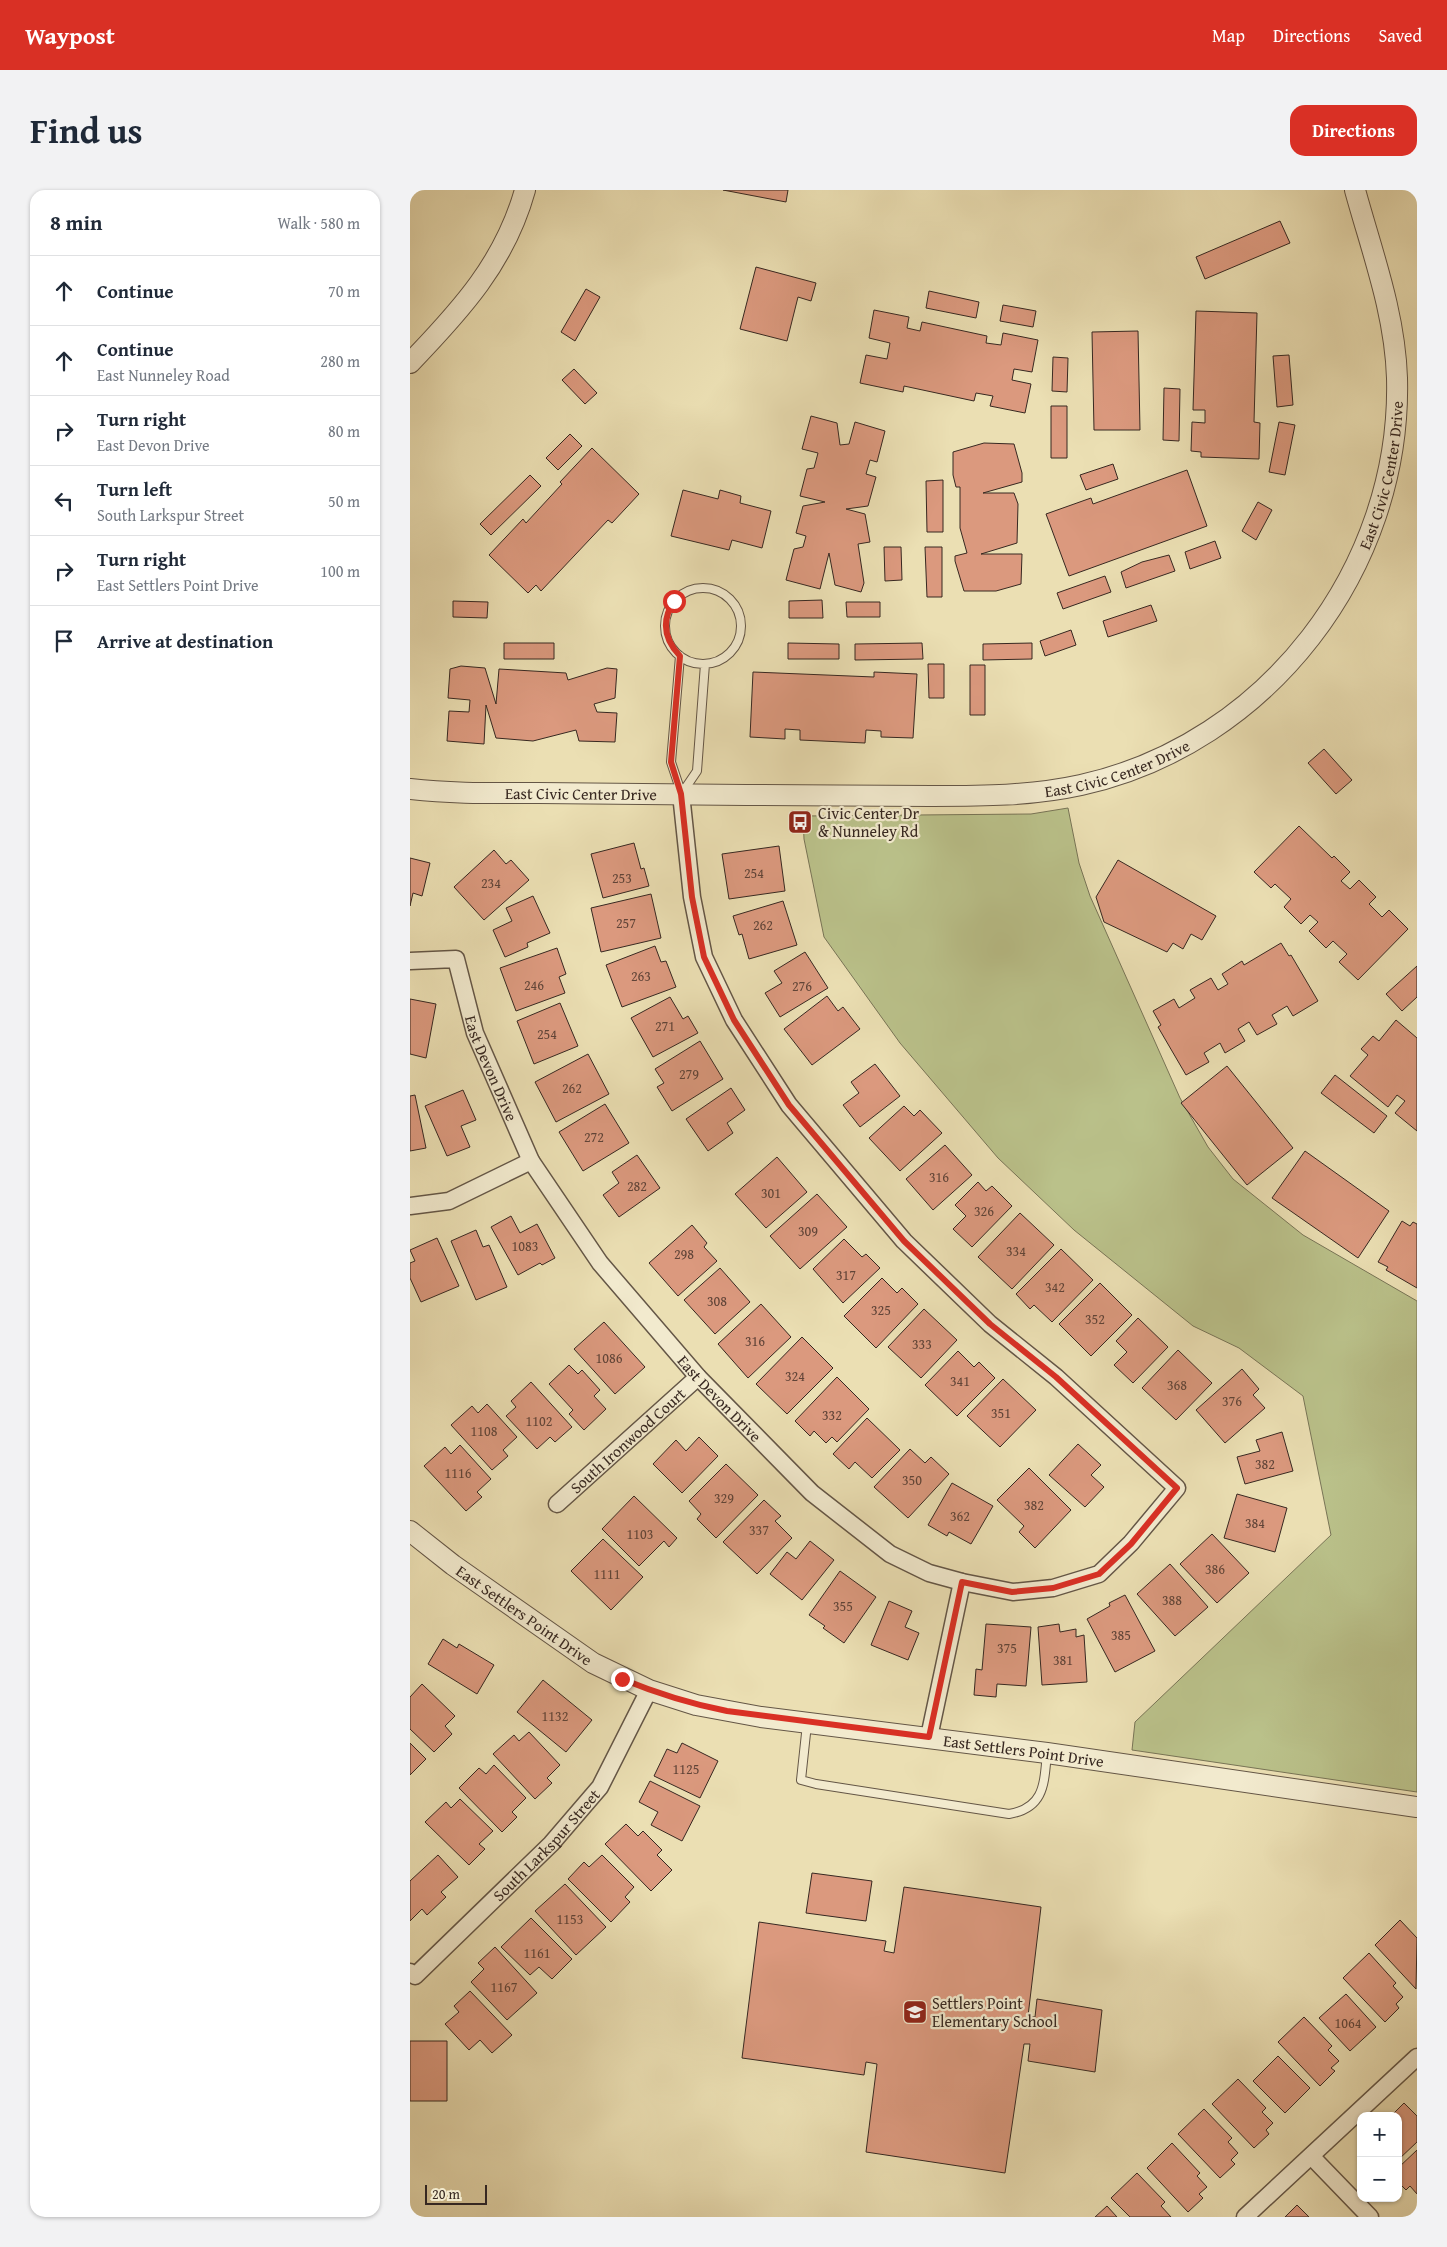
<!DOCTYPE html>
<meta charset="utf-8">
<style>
body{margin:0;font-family:"Gentium Book Plus",serif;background:#f2f2f3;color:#1f2937}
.controls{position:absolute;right:15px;bottom:15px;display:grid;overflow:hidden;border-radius:10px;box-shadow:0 1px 4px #0004}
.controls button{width:45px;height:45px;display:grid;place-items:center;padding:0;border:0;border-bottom:1px solid #e0e1e3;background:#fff;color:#1f2937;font:25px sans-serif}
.scale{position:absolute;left:15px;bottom:12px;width:62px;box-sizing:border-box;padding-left:5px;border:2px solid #372821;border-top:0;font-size:14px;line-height:18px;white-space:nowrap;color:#372821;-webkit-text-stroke:4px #f2eace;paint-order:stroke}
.stop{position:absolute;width:15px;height:15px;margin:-11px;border:4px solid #d93025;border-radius:50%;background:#fff}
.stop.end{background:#d93025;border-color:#fff;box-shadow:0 1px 5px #0008}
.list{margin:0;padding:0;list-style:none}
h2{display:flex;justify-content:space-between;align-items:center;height:65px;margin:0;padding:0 20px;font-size:21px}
h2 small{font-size:16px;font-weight:400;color:#747a83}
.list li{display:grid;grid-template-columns:32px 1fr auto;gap:15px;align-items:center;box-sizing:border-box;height:70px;padding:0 20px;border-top:1px solid #e0e1e3}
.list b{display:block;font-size:19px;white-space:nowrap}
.list p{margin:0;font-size:16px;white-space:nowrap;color:#747a83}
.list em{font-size:16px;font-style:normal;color:#747a83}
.icon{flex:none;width:28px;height:28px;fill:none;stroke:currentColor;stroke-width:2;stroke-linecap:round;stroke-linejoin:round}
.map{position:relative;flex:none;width:1007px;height:2027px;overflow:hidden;border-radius:15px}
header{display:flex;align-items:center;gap:30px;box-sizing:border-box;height:70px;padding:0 25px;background:#d93025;color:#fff}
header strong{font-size:24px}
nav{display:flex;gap:28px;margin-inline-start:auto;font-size:18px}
.intro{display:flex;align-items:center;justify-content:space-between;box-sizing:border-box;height:120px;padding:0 30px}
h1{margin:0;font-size:35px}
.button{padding:12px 22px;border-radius:15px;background:#d93025;color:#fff;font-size:18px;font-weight:700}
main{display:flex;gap:30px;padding:0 30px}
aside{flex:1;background:#fff;border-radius:15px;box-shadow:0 1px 4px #0004}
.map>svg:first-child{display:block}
</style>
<header>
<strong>Waypost</strong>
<nav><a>Map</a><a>Directions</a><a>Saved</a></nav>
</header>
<div class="intro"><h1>Find us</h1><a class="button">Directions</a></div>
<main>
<aside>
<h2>8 min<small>Walk · 580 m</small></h2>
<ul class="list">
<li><svg class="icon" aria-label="ahead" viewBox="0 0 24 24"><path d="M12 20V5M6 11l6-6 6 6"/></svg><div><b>Continue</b></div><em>70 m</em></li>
<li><svg class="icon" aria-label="ahead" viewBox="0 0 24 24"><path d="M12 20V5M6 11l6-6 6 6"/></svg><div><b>Continue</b><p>East Nunneley Road</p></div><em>280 m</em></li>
<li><svg class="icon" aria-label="right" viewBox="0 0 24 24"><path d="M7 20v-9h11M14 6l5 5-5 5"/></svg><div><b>Turn right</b><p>East Devon Drive</p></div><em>80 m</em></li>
<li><svg class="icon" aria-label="left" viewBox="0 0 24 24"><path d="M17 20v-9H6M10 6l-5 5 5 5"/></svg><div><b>Turn left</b><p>South Larkspur Street</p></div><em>50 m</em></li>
<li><svg class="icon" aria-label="right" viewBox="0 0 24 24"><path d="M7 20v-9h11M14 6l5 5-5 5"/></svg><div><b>Turn right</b><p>East Settlers Point Drive</p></div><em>100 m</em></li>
<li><svg class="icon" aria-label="arrive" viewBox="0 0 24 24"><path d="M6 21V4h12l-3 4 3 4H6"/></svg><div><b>Arrive at destination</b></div></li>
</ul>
</aside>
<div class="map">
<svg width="1007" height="2027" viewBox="0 0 1007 2027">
<rect width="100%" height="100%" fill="#ebdfb3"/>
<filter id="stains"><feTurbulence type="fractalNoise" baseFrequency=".004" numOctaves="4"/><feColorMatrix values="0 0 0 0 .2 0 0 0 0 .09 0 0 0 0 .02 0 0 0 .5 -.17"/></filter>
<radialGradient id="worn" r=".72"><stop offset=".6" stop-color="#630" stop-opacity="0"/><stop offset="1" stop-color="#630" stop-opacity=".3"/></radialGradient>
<path fill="#bac18a" stroke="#787456" d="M658,618l11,55 11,33 90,202 28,49 25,32 70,56 114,66v491l-285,-42 3,-28 196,-187 -28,-139 -64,-48 -46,-22 -119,-96 -76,-72 -98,-115 -76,-106 -20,-98 -1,-23 228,-2z"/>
<path fill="#db997e" stroke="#372821" d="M313,0h65l-2,12z
M870,31l10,22 -85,36 -9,-22z
M346,77l60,16 -5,18 -13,-4 -11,44 -47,-12z
M176,99l14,8 -25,44 -14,-9z
M519,101l50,11 -3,16 -50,-10z
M593,115l33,6 -3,16 -33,-6z
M464,120l35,7 -2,11 13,3 2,-9 65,14 -1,7 15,2 2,-12 35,7 -6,32 -18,-3 -2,11 19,4 -6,29 -35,-7 3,-10 -17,-3 -2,8 -70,-15 -1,6 -43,-9 6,-28 21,4 3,-16 -21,-5z
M786,121l61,2 -3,109 6,1 -1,36 -58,-2v-5l-10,-1 1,-29 13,1v-13h-12z
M728,141l2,99h-46l-2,-98z
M879,165l4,50 -16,2 -4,-51z
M643,167l15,1 -1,34 -15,-1z
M164,179l23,24 -12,11 -23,-24z
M754,198l16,1 -1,52 -16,-1z
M641,216h16v52h-16z
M401,226l26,7 3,22 9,-1 6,-22 30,9 -8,31 -7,-2 -4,14 10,3 -8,29 -22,3 19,5 5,28 -12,2 6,39 -3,9 -26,-7 -6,-32 -9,36 -34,-9 8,-31 9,-2 3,-11 -10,-3 7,-27 22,-4 -25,-6 7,-27 7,-1 4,-15 -16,-4z
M869,232l16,3 -10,50 -16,-3z
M160,244l12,12 -24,24 -12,-12z
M574,253l30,1 8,29v9l-39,11h31l4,11 -1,39 -36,11h41l-1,30 -25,7h-32l-9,-30v-5l12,-3 -7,-25v-41h-4l-3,-12v-23z
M182,258l47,46 -27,29 -4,-3 -67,71 -5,-6 -8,8 -39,-38 34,-36 3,4 36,-39 -2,-2z
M703,274l5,15 -32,11 -6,-15z
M777,280l20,56 -138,50 -23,-62 45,-16 2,6z
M120,285l11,11 -50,49 -11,-11z
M533,290v52h-16l-1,-51z
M273,300l35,9 2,-9 21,6 -1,7 31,8 -9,37 -30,-8 -3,10 -58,-14z
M848,312l14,8 -16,30 -14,-9z
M805,351l6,17 -31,11 -5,-17z
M474,357h17l1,33 -17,1z
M515,357h17v50h-15z
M759,365l6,16 -49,17 -5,-16 21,-10z
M695,386l6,16 -48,17 -6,-16z
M412,410l1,18h-34v-17z
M43,411l35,1 -1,16 -34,-1z
M436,412h34v15h-33z
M741,415l6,16 -49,16 -5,-16z
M661,440l5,15 -31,11 -5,-15z
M94,453h50v16h-50z
M378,453l51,1v15h-51z
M512,453l1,16 -68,1v-16z
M622,453v16l-49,1v-16z
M518,474h16v34h-15z
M560,475h15v50h-15z
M51,476l24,2 11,36 3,-35 67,4 2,7 39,-12 10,1 -2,29 -21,6 3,8 20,1 -2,29 -36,-1 -3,-11 -43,11 -37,-3 -10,-33 -2,39 -37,-3 2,-30 20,1 1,-12 -22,-2 2,-29z
M343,482l121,5v-5l43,2 -4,64 -32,-1v-6l-15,-1 -1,13 -65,-3v-10l-15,-1v10l-35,-2z
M914,559l28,31 -16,14 -28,-31z
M385,628h13v6h-13z
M889,636l33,32 2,-2 16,16 -9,9 9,8 9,-9 17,17 -7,7 13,13 7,-7 19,19 -50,51 -19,-18 8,-8 -14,-13 -7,7 -17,-17 9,-9 -8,-7 -9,9 -17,-17 7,-8 -16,-15 -4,4 -17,-16z
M224,653l7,26 3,-1 5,18 -46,12 -12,-44z
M369,656l6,45 -56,8 -7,-45z
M84,660l12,14 5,-4 18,20 -45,40 -30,-33z
M0,668l20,5 -8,33 -9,-3 -3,13z
M708,670l98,56 -14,24 -11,-6 -8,15 -10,-6 -6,9 -63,-30 -8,-25z
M241,704l10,44 -60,14 -10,-44z
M123,706l17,37 -23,10 1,4 -23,10 -12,-27 19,-9 -6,-13z
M373,711l14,44 -48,14 -7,-25 -3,1 -6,-19z
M871,753l8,13 2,-1 27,46 -25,15 -6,-10 -15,9 5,9 -20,11 -8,-13 -11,7 7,12 -20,12 -5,-10 -16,10 5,9 -23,13 -28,-48 3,-2 -8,-14 21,-12 5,9 16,-10 -5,-8 21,-12 7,12 10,-6 -6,-10 20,-13 2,4z
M245,756l6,16 5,-1 10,26 -54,20 -16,-42z
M147,758l9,26 -7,3 6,16 -49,18 -16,-43z
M395,762l23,36 -48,29 -15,-24 17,-10 -8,-12z
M1007,776v31l-15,14 -16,-17z
M417,806l11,15 5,-4 17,22 -48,36 -28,-36z
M260,807l13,22 5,-3 10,17 -45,24 -22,-39z
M0,809l26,5 -10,54 -16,-4z
M150,813l18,43 -44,18 -17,-43z
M986,830l21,18v93l-22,-18 10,-12 -8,-6 -9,12 -38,-31 18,-21 -7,-6 12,-13 6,5z
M290,851l23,38 -51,32 -15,-24 7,-4 -9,-14z
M178,864l21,40 -53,28 -21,-40z
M465,874l25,32 -40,31 -17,-22 16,-12 -8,-11z
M817,876l66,82 -46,37 -66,-82z
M925,885l52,41 -13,17 -53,-40z
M321,898l14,22 -18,13 6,10 -25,18 -22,-32z
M53,900l13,30 -15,6 9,21 -23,9 -22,-50z
M5,905l11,53 -16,3v-55z
M195,914l24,39 -46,28 -24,-39z
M494,916l10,10 6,-6 22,23 -42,38 -31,-33z
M535,955l27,30 -39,35 -27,-31z
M895,961l84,60 -31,47 -86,-60z
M227,965l23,33 -41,29 -16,-22 16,-12 -7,-11z
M367,967l30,35 -41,36 -31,-34z
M568,992l8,9 6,-5 20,20 -40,41 -19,-18 13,-13 -11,-11z
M407,1004l30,33 -47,42 -30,-33z
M610,1023l34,32 -42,44 -34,-32z
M101,1026l9,17 17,-9 18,34 -13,7 -2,-2 -22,12 -27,-48z
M992,1031l8,5 3,-4 4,2v64l-31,-18 2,-3 -10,-5z
M282,1035l15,18 -3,4 13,14 -39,35 -29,-33z
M66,1040l7,17 6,-2 18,42 -31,13 -25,-59z
M27,1048l22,48 -38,16 -11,-24v-15l5,-2 -5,-11z
M434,1049l18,18 4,-3 14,14 -37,35 -30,-34z
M651,1059l32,31 -41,42 -18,-17 -4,4 -14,-15z
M310,1078l30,34 -35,32 -31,-34z
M472,1088l15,15 5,-5 16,16 -42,44 -32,-32z
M690,1093l32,32 -41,41 -32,-32z
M351,1114l30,33 -43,41 -30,-34z
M514,1119l33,31 -36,38 -33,-31z
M728,1128l30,29 -35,36 -19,-18 13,-13 -11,-11z
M194,1132l41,45 -30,27 -41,-45z
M392,1147l31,31 -46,46 -31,-30z
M768,1160l34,33 -36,37 -34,-32z
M548,1161l16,16 5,-5 16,16 -38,38 -32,-31z
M159,1175l9,9 4,-4 18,20 -6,6 12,13 -22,21 -15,-16 4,-4 -24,-26z
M832,1179l17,20 -6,6 12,13 -40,35 -29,-33z
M427,1187l32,32 -32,33 -5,-5 -6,6 -12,-12 -4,5 -15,-15z
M593,1189l33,31 -36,37 -33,-31z
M121,1192l41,45 -17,15 -5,-5 -13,12 -31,-33 10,-9 -5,-6z
M77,1214l30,33 -14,13 5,6 -16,14 -41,-45 21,-19 6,7z
M457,1228l33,32 -28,28 -17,-16 -6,7 -16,-15z
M872,1242l11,39 -48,13 -8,-27 23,-6 -4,-11z
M289,1247l19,19 -36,37 -29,-29 23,-24 10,11z
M668,1254l23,21 -10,10 13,12 -19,20 -36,-32z
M50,1255l31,34 -14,13 5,5 -16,14 -42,-45 21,-19 6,7z
M500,1259l15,14 6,-6 18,17 -41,44 -34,-31z
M316,1274l32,31 -42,43 -19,-19 4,-5 -12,-13z
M619,1278l42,42 -36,38 -16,-16 5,-6 -27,-26z
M542,1293l41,23 -22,38 -22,-12 -2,4 -19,-11z
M827,1304l50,14 -12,44 -51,-14z
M224,1306l43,42 -8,9 -5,-6 -25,25 -37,-37z
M354,1310l17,16 -6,5 17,17 -35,36 -34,-32z
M802,1344l37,39 -32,30 -37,-39z
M193,1349l40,38 -32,33 -40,-39z
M400,1351l24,19 -32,40 -32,-26 17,-22 9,7z
M760,1374l38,43 -33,29 -38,-42z
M430,1381l36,26 -32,46 -21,-15 2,-2 -16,-11z
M715,1405l30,56 -40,21 -28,-53 23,-13 -1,-3z
M479,1411l23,10 -7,16 14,6 -11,27 -37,-15z
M576,1434l45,3 -5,59 -29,-2 -1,13 -22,-2 2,-26 6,1z
M649,1434l1,8 16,-3v8l8,-2 3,47 -45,3 -4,-58z
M33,1449l14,9 2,-4 35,21 -17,29 -49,-30z
M133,1490l49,40 -26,32 -49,-40z
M12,1494l33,32 -10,10 7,8 -18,18 -24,-23v-32z
M119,1542l31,33 -13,13 5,5 -17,16 -42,-45 21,-19 5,6z
M0,1553l16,16 -16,16z
M272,1553l36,18 -18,37 -46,-22 13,-27 10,4z
M84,1575l32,33 -14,14 5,5 -15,15 -43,-44 20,-20 7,6z
M240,1591l50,25 -18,35 -31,-16 7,-13 -19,-10z
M50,1609l33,32 -14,13 6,5 -16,16 -44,-43 21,-20 5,6z
M216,1634l12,12 5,-5 19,19 -5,5 15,15 -21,21 -46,-47z
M28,1665l20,22 -17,15 5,5 -19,18 -5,-6 -12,12v-40z
M192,1665l32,32 -9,10 5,5 -19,20 -43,-43 16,-17 5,5z
M402,1683l60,8 -6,40 -60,-8z
M155,1694l41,43 -30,28 -41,-44z
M494,1697l137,20 -13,109 7,1 2,-18 65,11 -7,62 -67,-11 2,-17h-6l-19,129 -139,-21 11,-88 -11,-2 -2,13 -122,-17 17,-136 127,19 -2,10 10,2z
M121,1728l41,41 -20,20 -13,-12 -9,8 -29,-28z
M990,1730l17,18 -1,51 -41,-44z
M85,1757l42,46 -30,27 -36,-38 13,-13 -6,-6z
M959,1763l27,30 -3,3 10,11 -7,7 3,4 -14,14 -42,-44z
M60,1801l42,44 -20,18 -12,-13 -11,10 -24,-26 14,-12 -5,-6z
M936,1804l30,33 -26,24 -31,-33z
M894,1827l28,29 -4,4 11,11 -8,7 4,3 -15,15 -42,-44z
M0,1851h37v60h-37z
M868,1866l32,32 -25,25 -32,-32z
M828,1889l28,29 -4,4 11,11 -7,7 3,4 -15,14 -42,-44z
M994,1913l13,13v26l-19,18v-44h-7z
M794,1919l28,29 -4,4 10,11 -7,7 4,4 -15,14 -42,-44z
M762,1953l28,30 -3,3 10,11 -8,7 4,4 -15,14 -41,-44z
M1007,1960v44l-7,-8 -4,4 -8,-8v-14z
M727,1983l28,29 -4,4 10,11h-41l-19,-19z
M887,2015l12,12h-24z
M697,2016l10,11h-22z"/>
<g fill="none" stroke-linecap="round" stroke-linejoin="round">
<defs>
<path id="service" d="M255 436a38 38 0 1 1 76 0a38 38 0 1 1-76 0Z
M270,466l-9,106 10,30
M272,603l15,-22 8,-107
M397,1534l-6,56 15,4 193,30c36,-6 35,-31 38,-61"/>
<g id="minor">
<path id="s1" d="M0,771l46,-2 19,74 56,128 69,102 98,114 114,116 78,61 39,19 33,9 51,10 40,-4 46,-14 32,-31 46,-55 -121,-111 -66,-53 -86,-83 -115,-136 -55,-85 -30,-63 -12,-60 -11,-103"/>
<path d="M0,1016l39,-5 82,-40"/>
<path id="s2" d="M147,1314l141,-127"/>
<path d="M519,1547l33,-155"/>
<path id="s3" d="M0,1782l5,4 136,-132 49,-57 49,-97"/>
<path d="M901,1966l59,61"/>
<path d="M835,2027l172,-160"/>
</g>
<g id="tertiary">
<path d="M0,173c51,-53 95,-101 115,-173"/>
<path id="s4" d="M0,599c42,5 86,4 129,4 69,1 138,1 207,2 62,0 124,1 186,1 50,0 99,0 149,-11 186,-41 321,-217 316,-407 -2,-65 -25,-126 -42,-188"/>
<path id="s5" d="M0,1341l43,34 140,98 56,27 47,15 65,12 286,36 370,54"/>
</g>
</defs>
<use href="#service" stroke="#645646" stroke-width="10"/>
<use href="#minor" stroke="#645646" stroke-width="19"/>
<use href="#tertiary" stroke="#645646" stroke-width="22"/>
<use href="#service" stroke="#f2eace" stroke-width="8"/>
<use href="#minor" stroke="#f2eace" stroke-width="16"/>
<use href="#tertiary" stroke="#f2eace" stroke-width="20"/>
</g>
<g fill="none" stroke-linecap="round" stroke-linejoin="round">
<path stroke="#d93025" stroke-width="6" d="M212,1489c34,14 69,25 105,32l202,26 33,-155 50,10 41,-4 46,-14 32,-30 46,-56 -121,-111 -66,-53 -86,-83 -115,-136 -55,-85 -30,-63 -12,-60 -11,-103 -10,-32 9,-106c-16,-17 -19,-35 -6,-55"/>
</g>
<defs>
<symbol id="bus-square" viewBox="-11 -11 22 22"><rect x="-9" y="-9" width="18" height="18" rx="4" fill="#8f2418" stroke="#f2eace"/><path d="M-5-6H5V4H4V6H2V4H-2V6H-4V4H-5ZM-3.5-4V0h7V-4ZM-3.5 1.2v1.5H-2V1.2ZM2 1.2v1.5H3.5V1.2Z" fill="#fff"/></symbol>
<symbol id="school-square" viewBox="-11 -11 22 22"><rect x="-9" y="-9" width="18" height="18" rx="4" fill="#8f2418" stroke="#f2eace"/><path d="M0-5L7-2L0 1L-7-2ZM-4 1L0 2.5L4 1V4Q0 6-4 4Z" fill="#fff"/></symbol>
</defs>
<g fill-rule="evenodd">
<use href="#bus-square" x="376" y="618" width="28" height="28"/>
<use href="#school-square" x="491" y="1808" width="28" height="28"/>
</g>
<g text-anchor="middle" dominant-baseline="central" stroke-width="4.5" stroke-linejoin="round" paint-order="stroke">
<g font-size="14" fill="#604438">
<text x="344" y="683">254</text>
<text x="212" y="688">253</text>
<text x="81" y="693">234</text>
<text x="216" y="733">257</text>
<text x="353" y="735">262</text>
<text x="231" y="786">263</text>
<text x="124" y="795">246</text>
<text x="392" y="796">276</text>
<text x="255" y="836">271</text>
<text x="137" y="844">254</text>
<text x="279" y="884">279</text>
<text x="162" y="898">262</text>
<text x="184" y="947">272</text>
<text x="529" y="987">316</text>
<text x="227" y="996">282</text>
<text x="361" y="1003">301</text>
<text x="574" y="1021">326</text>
<text x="398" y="1041">309</text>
<text x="115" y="1056">1083</text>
<text x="606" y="1061">334</text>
<text x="274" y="1064">298</text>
<text x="436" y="1085">317</text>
<text x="645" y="1097">342</text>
<text x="307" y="1111">308</text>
<text x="471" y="1120">325</text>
<text x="685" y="1129">352</text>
<text x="345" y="1151">316</text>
<text x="512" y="1154">333</text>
<text x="199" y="1168">1086</text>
<text x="385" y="1186">324</text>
<text x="550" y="1191">341</text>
<text x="767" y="1195">368</text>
<text x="822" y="1211">376</text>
<text x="591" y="1223">351</text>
<text x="422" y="1225">332</text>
<text x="129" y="1231">1102</text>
<text x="74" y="1241">1108</text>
<text x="855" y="1274">382</text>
<text x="48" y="1283">1116</text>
<text x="502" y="1290">350</text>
<text x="314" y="1308">329</text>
<text x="624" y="1315">382</text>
<text x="550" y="1326">362</text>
<text x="845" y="1333">384</text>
<text x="349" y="1340">337</text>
<text x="230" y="1344">1103</text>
<text x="805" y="1379">386</text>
<text x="197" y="1384">1111</text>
<text x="762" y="1410">388</text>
<text x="433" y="1416">355</text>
<text x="711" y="1445">385</text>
<text x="597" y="1458">375</text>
<text x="653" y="1470">381</text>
<text x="145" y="1526">1132</text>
<text x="276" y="1579">1125</text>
<text x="160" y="1729">1153</text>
<text x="127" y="1763">1161</text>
<text x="94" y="1797">1167</text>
<text x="938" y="1833">1064</text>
</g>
<g font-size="16" fill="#372821" stroke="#f2eace">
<text stroke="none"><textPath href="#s4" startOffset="1130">East Civic Center Drive</textPath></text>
<text stroke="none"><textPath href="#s4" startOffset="711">East Civic Center Drive</textPath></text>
<text stroke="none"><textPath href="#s4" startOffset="171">East Civic Center Drive</textPath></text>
<text stroke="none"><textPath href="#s1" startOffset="161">East Devon Drive</textPath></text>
<text stroke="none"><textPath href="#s1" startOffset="566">East Devon Drive</textPath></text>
<text stroke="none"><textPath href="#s2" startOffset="95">South Ironwood Court</textPath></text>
<text stroke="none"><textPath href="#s5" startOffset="142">East Settlers Point Drive</textPath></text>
<text stroke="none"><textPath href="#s5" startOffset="668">East Settlers Point Drive</textPath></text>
<text stroke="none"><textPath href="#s3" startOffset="192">South Larkspur Street</textPath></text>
</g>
<g font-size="16" fill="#372821" stroke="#f2eace" text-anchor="start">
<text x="408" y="623">Civic Center Dr<tspan x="408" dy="18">&amp; Nunneley Rd</tspan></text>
<text x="522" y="1813">Settlers Point<tspan x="522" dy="18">Elementary School</tspan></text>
</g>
</g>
<rect width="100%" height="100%" filter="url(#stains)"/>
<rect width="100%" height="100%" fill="url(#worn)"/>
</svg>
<div class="controls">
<button>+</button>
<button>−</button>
</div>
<div class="scale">20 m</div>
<div class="stop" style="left:264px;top:411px"></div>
<div class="stop end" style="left:212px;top:1489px"></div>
</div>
</main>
